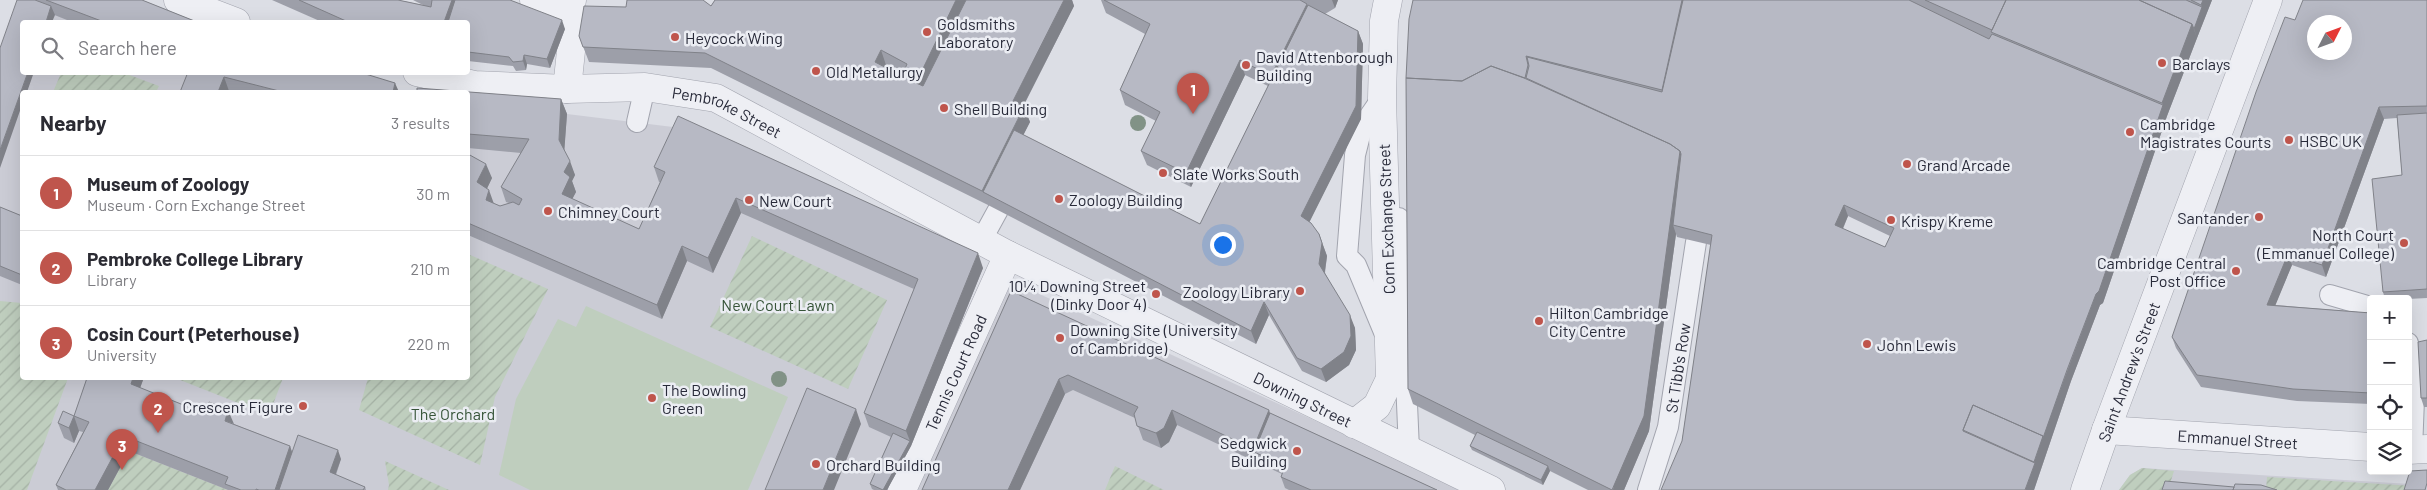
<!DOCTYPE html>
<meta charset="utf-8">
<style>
body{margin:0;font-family:Barlow,sans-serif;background:#f7f7f7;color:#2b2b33}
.controls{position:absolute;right:15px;bottom:15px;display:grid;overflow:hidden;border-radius:5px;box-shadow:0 5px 20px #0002}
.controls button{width:45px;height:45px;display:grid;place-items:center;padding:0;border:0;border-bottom:1px solid #e1e1e2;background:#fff;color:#2b2b33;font:25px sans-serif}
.compass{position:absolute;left:2307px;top:15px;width:45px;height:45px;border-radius:50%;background:#fff;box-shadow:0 5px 20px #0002;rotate:48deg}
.you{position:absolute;left:1222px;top:244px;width:18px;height:18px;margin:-12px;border:4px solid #fff;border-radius:50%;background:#1a73e8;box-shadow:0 0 0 8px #1a73e833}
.badge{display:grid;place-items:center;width:32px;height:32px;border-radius:50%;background:#bf554c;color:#fff;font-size:16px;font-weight:700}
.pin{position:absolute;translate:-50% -41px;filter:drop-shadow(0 1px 2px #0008)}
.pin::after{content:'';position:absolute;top:26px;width:18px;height:15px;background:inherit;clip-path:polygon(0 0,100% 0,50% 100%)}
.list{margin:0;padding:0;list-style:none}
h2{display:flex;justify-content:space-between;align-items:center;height:65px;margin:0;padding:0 20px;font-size:21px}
h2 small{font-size:16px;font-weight:400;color:#7c7c81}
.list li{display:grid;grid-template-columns:32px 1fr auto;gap:15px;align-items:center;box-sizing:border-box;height:75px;padding:0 20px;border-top:1px solid #e1e1e2}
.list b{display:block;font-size:19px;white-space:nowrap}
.list p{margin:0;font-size:16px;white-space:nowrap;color:#7c7c81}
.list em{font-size:16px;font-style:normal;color:#7c7c81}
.icon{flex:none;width:28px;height:28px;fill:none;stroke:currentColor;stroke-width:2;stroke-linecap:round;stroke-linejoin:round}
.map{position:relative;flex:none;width:2427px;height:490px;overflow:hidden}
.search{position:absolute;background:#fff;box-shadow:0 5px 20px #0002;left:20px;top:20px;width:450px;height:55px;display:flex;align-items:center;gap:12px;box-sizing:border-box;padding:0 18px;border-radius:5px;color:#7c7c81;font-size:19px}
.panel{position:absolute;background:#fff;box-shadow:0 5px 20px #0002;left:20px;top:90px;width:450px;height:290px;border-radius:5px}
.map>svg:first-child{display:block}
</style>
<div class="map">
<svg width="2427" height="490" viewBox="0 0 2427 490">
<defs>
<pattern id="garden-furrows" width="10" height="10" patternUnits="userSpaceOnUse" patternTransform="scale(1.25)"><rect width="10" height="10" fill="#bfcebe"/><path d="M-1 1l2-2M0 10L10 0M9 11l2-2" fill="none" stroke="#a4b1a4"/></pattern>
</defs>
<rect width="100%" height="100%" fill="#dcdee5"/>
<path fill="#cbccd5" d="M23,0l144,22h-145v50l289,1 72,19h-361v286h446v-272l99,8 106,13 310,140 -72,179 -24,44h-887v-424z
M1011,281l455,209h-552z
M2142,468l285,17v5h-308l11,-15z"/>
<path fill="#bfcebe" d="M586,306l202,91 -40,93h-218l-31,-15 17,-76 42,-80 18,8z"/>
<path fill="url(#garden-furrows)" d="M61,73h63l35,13 -3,6h-103z
M752,236l135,64 -39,89 -138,-62z
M468,254l80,35 -53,108 -15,68 -121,-55 9,-32h100z
M0,301l22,2v75h46l-41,112h-27z
M175,378h108l-14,37z
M129,451l99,39h-120z
M385,461l64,29h-61l1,-5z
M1115,466l49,24h-59z
M2142,468l32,3 -6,19h-49l11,-15z
M2267,477l148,9 -1,4h-148z"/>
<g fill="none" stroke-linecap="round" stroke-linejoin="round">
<defs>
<g id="lane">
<path d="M1382,98l-20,29 -7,28 -8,101 9,9 28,67"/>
<path d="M637,122l8,-35"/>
<path d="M1399,218l10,232"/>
<path d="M981,241l17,-31"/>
<path d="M2330,295l41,12"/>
<path d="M2408,343l6,56 -2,51"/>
<path id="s1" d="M1648,490l20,-63 28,-185"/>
</g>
<g id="street">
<path d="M178,0l58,22"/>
<path d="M534,0l35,15"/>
<path id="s2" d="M417,72l57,13 93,4 78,-2 71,11 292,157 483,235"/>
<path d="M567,89l6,-57 -4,-17 3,-15"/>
<path d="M1354,424l23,-18 13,-27 -8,-281 2,-77 4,-21"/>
<path id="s3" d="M2106,430l265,17"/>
<path d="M2408,450l19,-1"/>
<path id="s4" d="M902,490l106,-235"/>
<path id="s5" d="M2085,490l21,-60 162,-430"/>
</g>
</defs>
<use href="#lane" stroke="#a2a4ae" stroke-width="22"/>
<use href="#street" stroke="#a2a4ae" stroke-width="29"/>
<use href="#lane" stroke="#eeeff4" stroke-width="20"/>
<use href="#street" stroke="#eeeff4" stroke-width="28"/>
</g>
<g fill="#819286">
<circle cx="1138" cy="123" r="8"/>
<circle cx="779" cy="379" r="8"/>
</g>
<path fill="#9d9fa9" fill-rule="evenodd" d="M17,0h125l55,22h-125z
M272,0h126l25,5 -10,-5h97l55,29 -15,39 -23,-4 -1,6 -10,1 -3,-5 -45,-5v-39h-146z
M715,0h357l2,6 -51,101h1l6,15 -7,13 177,89 68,-138 -23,-11 -54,112 -44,-22 -6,-14 15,-30 -31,-16 -5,-15 25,-56 -39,-21 -5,-13h237l-3,8 -10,6 33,17 5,13 -2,75 -52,103 10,12 5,14 3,8 -2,17 30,55 1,22 -7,15 -23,17 -24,-11 -33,-56 -13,29 -268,-139 -277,-137 -122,-6 -10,-26 47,-29 85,-1zM886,65l17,8 -1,3 -17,-9z
M1413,0h799l-15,38 -30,78 -64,187 -3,2 -29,76 -37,109 -352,-49 29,-196 -34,-8 -1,-3 -27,197 -25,59h-36l-38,-19 -7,14 -71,-35 -2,-4 5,-11 -62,-31 -5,-15 -2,-311zM1848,216l42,20 -5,11 -42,-18z
M2427,0v298l-19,1h-23l-2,-7 19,-117 -5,-57 -13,1 -58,158 -34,-12 -17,40 96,8v91l-74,-3 -96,-14 -25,-39 -4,-11 123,-317z
M188,72l205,20h-159l-5,-1z
M468,92l93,7 6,15 -3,37 11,24 -3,6 4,11 -4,7 67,30 21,-47h-1l-5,-15 329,101 -72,178 -24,44h-13l-2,-1 -2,-5 21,-47 -22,-10 -5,-14 50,-124 -173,-76 -28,60 -26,-12 -25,58 -194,-84v-81l24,24 -5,10 6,15 7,3 9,-3 -3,-1 -5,-15 20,-34 -53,-5z
M0,207l22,9v69l-22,-9z
M1011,291l259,122 167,77h-148l-4,-2 -4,-11 1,-3 -105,-49 -8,17 -8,6 -18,-8 -8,-22 -62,-28 -8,4 -45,96h-98z
M2427,340v67h-3l-3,-9z
M87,378h55l1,2 -3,8 150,58 2,6 49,7 -5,16 29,12 1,3h-138l-99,-39 -21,39h-50l-2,-5 27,-53 -4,-1 -5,12 -10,-5 -6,-15 16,-7z"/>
<path fill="#808289" d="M452,0h10l-8,22h-10z
M956,0h12l-46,98 -6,-15z
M1064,0h8l2,6 -56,110 -5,-15z
M1332,0h6l-3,8z
M1682,0h8l-23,104 -5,-14z
M2203,0h9l-15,38 -3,-9 8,-22 -1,-2z
M1307,4l5,14 -35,73 -6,-15z
M51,6l4,9 -3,7h-6z
M562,20l3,9 -15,39 -3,-9z
M2192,24l5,14 -30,78 -64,187 -3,2 -29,76 -32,94 -5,-13 9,-26 53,-142 67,-189 -1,-2z
M1358,31l5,13 -2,75 -55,110 -5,-13z
M881,50l5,15 -5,12 -6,-15z
M524,55l3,9 -1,6 -3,-9z
M1240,60l5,15 -54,112 -5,-14z
M28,72h6l-7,20h-5v13l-22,63v-18z
M224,77l5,14v1h-11z
M395,83l4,9h-6z
M561,99l6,15 -3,41 -5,-15z
M1024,107l6,15 -38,75 -9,-5 -1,-1z
M2379,107l5,12 -58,158 -4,-12z
M1680,151l5,15 -12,59 3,9 -27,197 -25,59h-11z
M570,161l5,14 -3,6 4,11 -9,17 -5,-15 2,-22z
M486,164l6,14 -9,19 -6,-15z
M489,190l5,14 -8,-4z
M736,198l5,15 -28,60 -5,-15z
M1844,205l4,11 -9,21 -4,-12z
M1319,234l8,22 -3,21 -5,-13z
M682,246l5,15 -25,58 -5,-14z
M978,253l5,15 -72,178 -24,44h-4l27,-49 -4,-10z
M2288,254l4,11 -21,51 -4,-11z
M1264,302l5,13 -13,29 -5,-13z
M1350,315l5,13 1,22 -7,15 -23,17 -5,-13z
M133,378h9l1,2 -7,19 -5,-15z
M1059,379l6,15 -45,96h-12z
M856,409l5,15 -27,66h-11z
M228,410l6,14 -9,-3z
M1172,410l5,15 -8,17 -8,6 -5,-15z
M1269,410l5,15 -20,27 -1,-3z
M74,416l5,15 -5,12 -5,-15z
M124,436l5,15 -21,39h-13z
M290,446l5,15 -10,29h-10z
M338,450l3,9 -8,22 -3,-9z
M2035,463l4,12 -5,15h-9z
M1548,466l2,5 -7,14 -2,-5z"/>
<path fill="#b7b9c4" stroke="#808289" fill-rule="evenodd" d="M17,0h18l16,6 -5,16h-24v50h6l-28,78v-102z
M46,0h96l55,22h-93z
M299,0h99l33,7 1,-7h20l-8,22h-92l-6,-1z
M455,0h55l52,20 -15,39 -23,-4 -1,6 -10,1 -4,-5 -41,-5v-30h-20z
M627,0h76l8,6 4,-6h241l-40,83 7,3 43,-86h98l-51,101 11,6 -42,84 -277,-138 -122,-6 -4,-11 5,-30 42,1zM881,50l26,14 -5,12 -27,-14z
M1104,0h196l7,4 -36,72 -31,-16 -54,113 -45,-22 19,-39 -40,-22 30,-66z
M1413,0h269l-20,90 -136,-34 2,9 -3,13 -34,-12 -29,15 -56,-3 3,-59z
M1683,0h226l80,39 3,-5 171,71 -64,186 -3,3 -29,76 -24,68v-2l-70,-31 -10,25v1l72,32 -10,27h-364l21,-49 30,-206 -39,-10 8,-71 -1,-3 -10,-7 -144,-66 3,-12 -2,-9 135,35zM1844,205l50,23 -9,19 -50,-22z
M1925,0h81l-14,30z
M2006,0h133l53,24 -30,79 -171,-71z
M2139,0h47l16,7 -8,22 -2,-5z
M2191,0h12l-2,5z
M2303,0h124v106l-48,1 -57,158 -34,-11 -21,51 104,8v80l-78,-4 -96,-14 -25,-38 84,-245 29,-75 10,3zM2314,22h30v30h-30z
M1308,5l50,26 -2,75 -55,110 10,7 8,11 3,9 -3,21 31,51 1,21 -7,16 -23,17 -24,-11 -33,-56 -13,29 -268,-139 31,-62 186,94z
M1491,66l33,12 146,66 10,7 -36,265 -32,74 -204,-101 -2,-311 56,3z
M188,72h171l36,11 -2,9h-110l-59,-15 -6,15h-38z
M417,88l144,11 -2,41 11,21 -6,11 6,5 -8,17 77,35 26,-57 -11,-5 24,-51 300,137 -72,178 -42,-18 54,-134 -182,-81 -28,60 -26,-12 -25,59 -189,-82v-69l18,10 -9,18 12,8 -3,10 14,6 13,-4 6,3 3,-6 -21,-12 28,-48 -61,-5v-42h-51z
M2427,113v176l-44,3 -11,-113 30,-4 -5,-60z
M0,207l22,9v59l-22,-9z
M1011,291l258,119 -16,39 -81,-39 -8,18 -8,5 -19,-7 -3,-12 4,-7 -70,-32 -9,4 -51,111h-86z
M2427,340v58h-6l-3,-56z
M87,378h46l-2,6 75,30 3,-12 19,8 -3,11 65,25 -15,44h-16l-3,-1v1h-15l-16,-6 3,-7 -104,-41 -29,54h-29l-10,-5 33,-63 -15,-6z
M807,388l49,21 -33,81h-58z
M1973,405l70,31 -9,26 -71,-32z
M63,411l11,5 -5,12 -11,-5z
M1270,413l167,77h-126l-30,-13 4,-11 -31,-14z
M1477,432l71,34 -7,14 -71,-34z
M893,433l17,8 -27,49 -13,-6z
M298,435l40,15 -8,22 35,15 -2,3h-84z
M2427,470v13l-2,7h-21l6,-19z
M2165,481l69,6 -1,3h-71z
M2235,484l26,1 16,5h-44z"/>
<g fill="#bf554c" stroke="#ebedf3" stroke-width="2">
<circle cx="927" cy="32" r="5"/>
<circle cx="675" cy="37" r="5"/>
<circle cx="2162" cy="63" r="5"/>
<circle cx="1246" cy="65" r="5"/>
<circle cx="816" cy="71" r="5"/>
<circle cx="944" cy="108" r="5"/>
<circle cx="2130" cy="132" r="5"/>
<circle cx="2289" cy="140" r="5"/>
<circle cx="1907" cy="164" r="5"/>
<circle cx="1163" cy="173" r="5"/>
<circle cx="1059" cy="199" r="5"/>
<circle cx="749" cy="200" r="5"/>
<circle cx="548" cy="211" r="5"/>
<circle cx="2259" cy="217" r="5"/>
<circle cx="1891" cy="220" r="5"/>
<circle cx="2404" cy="243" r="5"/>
<circle cx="2236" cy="271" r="5"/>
<circle cx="1300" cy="291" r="5"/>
<circle cx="1156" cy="294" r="5"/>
<circle cx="1539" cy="321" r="5"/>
<circle cx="1060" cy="338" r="5"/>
<circle cx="1867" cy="344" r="5"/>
<circle cx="652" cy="398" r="5"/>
<circle cx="303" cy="406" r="5"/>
<circle cx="1297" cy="451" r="5"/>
<circle cx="816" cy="464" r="5"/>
</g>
<g text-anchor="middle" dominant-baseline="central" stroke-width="5" stroke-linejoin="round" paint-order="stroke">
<g font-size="16" fill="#282a39" stroke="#ebedf3" text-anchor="start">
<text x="937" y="23">Goldsmiths<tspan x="937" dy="18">Laboratory</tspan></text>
<text x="685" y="37">Heycock Wing</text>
<text x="1256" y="56">David Attenborough<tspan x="1256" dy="18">Building</tspan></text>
<text x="2172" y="63">Barclays</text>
<text x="826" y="71">Old Metallurgy</text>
<text x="954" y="108">Shell Building</text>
<text x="2140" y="123">Cambridge<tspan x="2140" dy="18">Magistrates Courts</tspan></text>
<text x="2299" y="140">HSBC UK</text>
<text x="1917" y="164">Grand Arcade</text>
<text x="1173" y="173">Slate Works South</text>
<text x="1069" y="199">Zoology Building</text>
<text x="759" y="200">New Court</text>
<text x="558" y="211">Chimney Court</text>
<text x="2249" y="217" text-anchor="end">Santander</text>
<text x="1901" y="220">Krispy Kreme</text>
<text x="2394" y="234" text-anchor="end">North Court<tspan x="2394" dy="18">(Emmanuel College)</tspan></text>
<text x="2226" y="262" text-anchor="end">Cambridge Central<tspan x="2226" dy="18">Post Office</tspan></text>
<text x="1146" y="285" text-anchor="end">10¼ Downing Street<tspan x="1146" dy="18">(Dinky Door 4)</tspan></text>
<text x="1290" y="291" text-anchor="end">Zoology Library</text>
<text x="1549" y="312">Hilton Cambridge<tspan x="1549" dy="18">City Centre</tspan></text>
<text x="1070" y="329">Downing Site (University<tspan x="1070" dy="18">of Cambridge)</tspan></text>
<text x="1877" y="344">John Lewis</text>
<text x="662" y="389">The Bowling<tspan x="662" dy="18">Green</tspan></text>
<text x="293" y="406" text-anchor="end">Crescent Figure</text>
<text x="1287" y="442" text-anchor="end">Sedgwick<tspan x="1287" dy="18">Building</tspan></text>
<text x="826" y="464">Orchard Building</text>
</g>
<g font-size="16" fill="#282a39" stroke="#ebedf3">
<text stroke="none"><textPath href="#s2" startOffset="316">Pembroke Street</textPath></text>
<text transform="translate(1386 219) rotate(-92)">Corn Exchange Street</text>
<text stroke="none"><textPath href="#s1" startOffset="126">St Tibb's Row</textPath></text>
<text stroke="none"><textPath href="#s5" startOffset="126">Saint Andrew's Street</textPath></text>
<text stroke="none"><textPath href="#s4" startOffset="129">Tennis Court Road</textPath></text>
<text stroke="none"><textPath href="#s2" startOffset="961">Downing Street</textPath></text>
<text stroke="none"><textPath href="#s3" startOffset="132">Emmanuel Street</textPath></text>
</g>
<g font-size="16" fill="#365438" stroke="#ebedf3">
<text x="778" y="304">New Court Lawn</text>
<text x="453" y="413">The Orchard</text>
</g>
</g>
</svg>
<div class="controls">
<button>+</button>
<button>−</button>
<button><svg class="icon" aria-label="locate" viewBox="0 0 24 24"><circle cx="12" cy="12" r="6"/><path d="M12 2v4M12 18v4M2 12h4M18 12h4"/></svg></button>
<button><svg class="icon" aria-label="layers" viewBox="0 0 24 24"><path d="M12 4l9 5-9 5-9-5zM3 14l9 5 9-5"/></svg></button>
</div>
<svg class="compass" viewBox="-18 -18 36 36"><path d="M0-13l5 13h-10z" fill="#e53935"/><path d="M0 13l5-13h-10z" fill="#7c7c81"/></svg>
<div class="you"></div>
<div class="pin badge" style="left:1193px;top:114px">1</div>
<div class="pin badge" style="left:158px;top:433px">2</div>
<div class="pin badge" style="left:122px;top:470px">3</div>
<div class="search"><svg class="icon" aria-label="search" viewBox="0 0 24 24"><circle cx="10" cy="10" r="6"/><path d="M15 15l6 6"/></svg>Search here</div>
<section class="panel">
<h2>Nearby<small>3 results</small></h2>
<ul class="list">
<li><span class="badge">1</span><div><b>Museum of Zoology</b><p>Museum · Corn Exchange Street</p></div><em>30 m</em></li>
<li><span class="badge">2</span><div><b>Pembroke College Library</b><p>Library</p></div><em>210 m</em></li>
<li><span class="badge">3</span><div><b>Cosin Court (Peterhouse)</b><p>University</p></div><em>220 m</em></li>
</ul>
</section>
</div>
